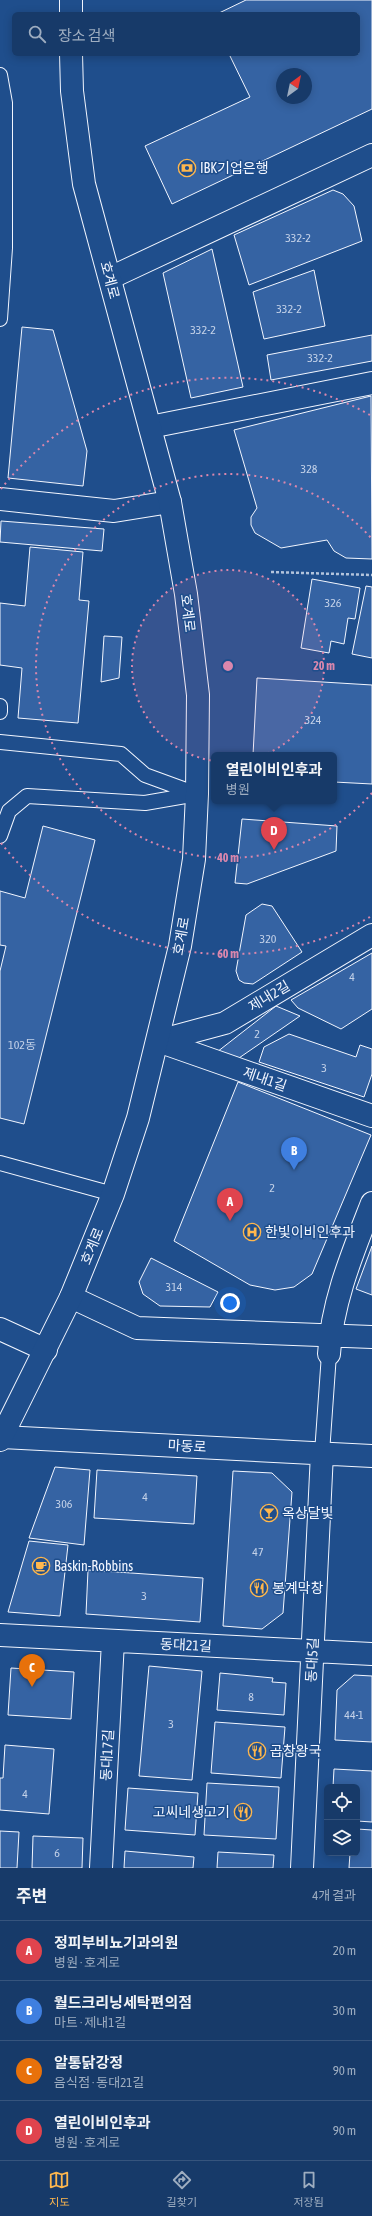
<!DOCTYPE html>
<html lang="ko">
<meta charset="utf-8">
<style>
body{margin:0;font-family:"Asap Condensed","Noto Sans KR",sans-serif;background:#20416f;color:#f1f3f6}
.controls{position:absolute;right:12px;bottom:12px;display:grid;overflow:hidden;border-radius:6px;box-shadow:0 2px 10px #0003}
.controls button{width:36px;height:36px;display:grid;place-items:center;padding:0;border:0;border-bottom:1px solid #36547d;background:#173a69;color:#f1f3f6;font:20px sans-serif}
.compass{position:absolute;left:276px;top:68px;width:36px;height:36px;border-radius:50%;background:#173a69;box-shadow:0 2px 10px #0003;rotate:33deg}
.you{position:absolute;left:230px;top:1303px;width:14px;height:14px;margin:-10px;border:3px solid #fff;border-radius:50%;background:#1a73e8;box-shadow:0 0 0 6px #1a73e833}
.badge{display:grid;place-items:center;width:26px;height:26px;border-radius:50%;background:#ffb74d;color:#fff;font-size:13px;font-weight:700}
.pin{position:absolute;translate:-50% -33px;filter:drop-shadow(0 1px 2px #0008)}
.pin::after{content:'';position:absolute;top:21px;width:14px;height:12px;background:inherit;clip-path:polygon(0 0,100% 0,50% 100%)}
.popup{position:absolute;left:211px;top:752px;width:126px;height:52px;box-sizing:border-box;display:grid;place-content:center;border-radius:6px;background:#173a69;filter:drop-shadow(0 1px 3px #0005);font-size:13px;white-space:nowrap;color:#9eadc0}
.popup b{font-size:15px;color:#f1f3f6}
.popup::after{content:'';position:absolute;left:50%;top:100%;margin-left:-8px;border:8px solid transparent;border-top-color:#173a69}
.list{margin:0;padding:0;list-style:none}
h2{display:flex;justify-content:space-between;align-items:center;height:52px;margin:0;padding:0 16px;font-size:17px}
h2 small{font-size:13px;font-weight:400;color:#9eadc0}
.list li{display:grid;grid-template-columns:26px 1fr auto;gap:12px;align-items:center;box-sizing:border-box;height:60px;padding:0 16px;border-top:1px solid #36547d}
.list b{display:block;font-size:15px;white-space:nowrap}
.list p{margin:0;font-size:13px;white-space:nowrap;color:#9eadc0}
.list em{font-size:13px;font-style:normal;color:#9eadc0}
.icon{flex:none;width:22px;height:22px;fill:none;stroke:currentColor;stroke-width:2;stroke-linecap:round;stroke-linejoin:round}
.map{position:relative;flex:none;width:372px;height:1868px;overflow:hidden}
.search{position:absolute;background:#173a69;box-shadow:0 2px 10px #0003;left:12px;right:12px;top:12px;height:44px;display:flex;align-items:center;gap:10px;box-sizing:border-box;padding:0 14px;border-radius:6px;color:#9eadc0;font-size:15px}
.sheet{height:292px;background:#173a69}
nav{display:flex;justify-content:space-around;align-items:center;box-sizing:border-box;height:56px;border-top:1px solid #36547d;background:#173a69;font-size:11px;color:#9eadc0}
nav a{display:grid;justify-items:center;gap:2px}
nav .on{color:#ffb74d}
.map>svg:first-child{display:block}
</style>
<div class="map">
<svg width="372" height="1868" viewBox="0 0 372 1868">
<rect width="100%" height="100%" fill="#1f4e8c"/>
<path fill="#3563a3" stroke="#f2f6ff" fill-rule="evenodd" d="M246,0h126v109l-200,95 -27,-58 105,-49 -21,-43h129v-40h-141zM282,74h24v24h-24z
M333,190l10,4 11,12 8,35 -113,44 -15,-50z
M212,249l31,138 -52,11 -28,-125z
M314,270l11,56 -61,13 -11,-47z
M22,327l31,3 34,121 -4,35 -75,-8z
M372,335v26l-101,19 -4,-25z
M371,396l1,163 -26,-1 -12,-7 -7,-11 -46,8 -26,-15 -4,-8v-8l6,-9 -23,-78z
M1,521l103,8 -2,22 -102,-9z
M30,547l53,5 -4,48 10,1 -11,122 -60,-5 4,-50 -22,-3v-62l25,3z
M312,579l48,9 -5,31 -7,-1 -4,26 -13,-3 -2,12 -28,-5z
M366,586l6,1v71l-20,-4z
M104,636l18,1 -3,41 -18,4z
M257,678l115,7v99l-38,-2v-27h-81z
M242,819l95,7 -1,25 -89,33 -12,-1z
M43,826l52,14 -71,284 -24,-6v-147l6,-25 -6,-1v-54l25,7z
M262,904l10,2 30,46 -49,32 -9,-1 -5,-3 -3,-9 10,-56z
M372,953v56l-31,20 -43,-21 -7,-8z
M276,1006l24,10 -61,42 -22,-6z
M289,1034l67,23 4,-12 12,4v25l-8,23 -105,-35 5,-15z
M238,1082l133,53 -59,139 -18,13 -19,3 -25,-5 -76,-44z
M372,1246v49l-16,-6z
M151,1258l67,34 -8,15 -50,-1 -17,-12 -4,-12z
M55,1467l35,3 -6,75 -55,-7z
M97,1470l100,6 -3,48 -100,-6z
M233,1471l39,2 20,19 -9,121 -21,16 -39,-3z
M29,1541l39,4 -8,71 -52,-4z
M88,1570l115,8 -3,44 -114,-8z
M149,1666l53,5 -10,109 -53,-4z
M11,1668l63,4 -3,47 -63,-4z
M220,1673l53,5 -1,4 14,1 -2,32 -67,-5z
M354,1675l18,1v66l-37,-2 2,-50z
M215,1722l70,5 -4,51 -70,-5z
M5,1745l49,4 -5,65 -49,-4v-32h3z
M334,1769l38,2v51l-15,-1v-34h-24z
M207,1783l72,4 -3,52 -72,-4z
M128,1788l70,5 -3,42 -70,-5z
M357,1829l15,1v38h-23l1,-15h7z
M0,1831l19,1 -2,36h-17z
M33,1836l50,2 -1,30h-50z
M125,1851l69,6 -1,11h-69z
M218,1852l56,3 -1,13h-56z"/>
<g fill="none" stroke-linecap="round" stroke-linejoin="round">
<defs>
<path id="service" d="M0,75l5,28v145l-5,71
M0,706v6
M0,742l121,12 24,21 52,19
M0,836l9,-25 18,-15 118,7 52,-9
M0,1163l113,31
M322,1453l7,-99"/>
<path id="minor" d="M110,278l262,-123
M150,427l222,-44
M0,499l114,12 56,-9
M158,1041l67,-18 147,-88
M158,1041l214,75
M71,1297l66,31 235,9
M0,1329l46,21
M329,1354c3,-53 24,-102 43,-151
M2,1437l370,19
M0,1635l372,19
M101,1868l12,-227
M302,1868l20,-415"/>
<path id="tertiary" d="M71,0v14
M0,1440l71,-143 42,-103 25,-76 42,-172 14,-87 3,-65 1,-99 -12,-101 -16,-92 -86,-318 -12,-93 -1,-37"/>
</defs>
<use href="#service" stroke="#f2f6ff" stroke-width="16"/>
<use href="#minor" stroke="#f2f6ff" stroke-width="24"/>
<use href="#tertiary" stroke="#f2f6ff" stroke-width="24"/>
<path stroke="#b3c4dc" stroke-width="2.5" stroke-dasharray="3 2" stroke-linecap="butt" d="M271,572l101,3"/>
<use href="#service" stroke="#1f4e8c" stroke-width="14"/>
<use href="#minor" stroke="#1f4e8c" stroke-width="22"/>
<use href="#tertiary" stroke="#1f4e8c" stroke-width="22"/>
</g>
<circle cx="228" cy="666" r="96" fill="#da87ad" fill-opacity=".12"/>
<g fill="none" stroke="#da87ad" stroke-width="2" stroke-dasharray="2 4">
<circle cx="228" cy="666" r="96"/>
<path d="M372 793A192 192 0 1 1 372 539"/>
<path d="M370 917A288 288 0 0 1 1 843M1 489A288 288 0 0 1 370 415"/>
</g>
<defs>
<symbol id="bank-ring" viewBox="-11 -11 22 22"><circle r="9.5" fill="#1f4e8c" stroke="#ffb74d" stroke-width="1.5"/><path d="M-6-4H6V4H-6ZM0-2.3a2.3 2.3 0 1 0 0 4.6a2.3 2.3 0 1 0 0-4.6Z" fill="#ffb74d"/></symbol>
<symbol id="hospital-ring" viewBox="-11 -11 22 22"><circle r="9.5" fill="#1f4e8c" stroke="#ffb74d" stroke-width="1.5"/><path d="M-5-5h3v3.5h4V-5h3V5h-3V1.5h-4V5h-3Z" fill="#ffb74d"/></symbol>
<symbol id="bar-ring" viewBox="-11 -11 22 22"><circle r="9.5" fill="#1f4e8c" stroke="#ffb74d" stroke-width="1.5"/><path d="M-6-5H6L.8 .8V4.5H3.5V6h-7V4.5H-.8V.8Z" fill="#ffb74d"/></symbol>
<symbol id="cafe-ring" viewBox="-11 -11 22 22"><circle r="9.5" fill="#1f4e8c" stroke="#ffb74d" stroke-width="1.5"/><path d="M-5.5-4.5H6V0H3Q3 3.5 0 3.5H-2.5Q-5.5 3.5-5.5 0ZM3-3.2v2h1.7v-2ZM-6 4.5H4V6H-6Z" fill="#ffb74d"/></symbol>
<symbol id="restaurant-ring" viewBox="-11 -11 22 22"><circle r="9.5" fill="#1f4e8c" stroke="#ffb74d" stroke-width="1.5"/><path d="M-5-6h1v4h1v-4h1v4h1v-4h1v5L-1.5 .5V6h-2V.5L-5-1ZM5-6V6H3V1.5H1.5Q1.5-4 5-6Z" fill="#ffb74d"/></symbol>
</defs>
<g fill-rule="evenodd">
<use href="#bank-ring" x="177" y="158" width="20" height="20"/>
<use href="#hospital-ring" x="242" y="1222" width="20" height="20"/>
<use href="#bar-ring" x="259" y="1503" width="20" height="20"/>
<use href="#cafe-ring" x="31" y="1556" width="20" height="20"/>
<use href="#restaurant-ring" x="249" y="1578" width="20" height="20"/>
<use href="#restaurant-ring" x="247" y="1741" width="20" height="20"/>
<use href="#restaurant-ring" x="233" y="1802" width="20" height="20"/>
</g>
<g text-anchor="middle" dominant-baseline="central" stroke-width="3" stroke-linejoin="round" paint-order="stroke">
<g font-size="12" fill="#c3d1e8">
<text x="298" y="238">332-2</text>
<text x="289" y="309">332-2</text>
<text x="203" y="330">332-2</text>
<text x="320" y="358">332-2</text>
<text x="309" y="469">328</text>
<text x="333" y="603">326</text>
<text x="313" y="720">324</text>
<text x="268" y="939">320</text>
<text x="352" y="977">4</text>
<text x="257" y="1034">2</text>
<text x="22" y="1045">102동</text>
<text x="324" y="1068">3</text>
<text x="272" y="1188">2</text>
<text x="174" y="1287">314</text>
<text x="145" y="1497">4</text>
<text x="64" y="1504">306</text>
<text x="258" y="1552">47</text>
<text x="144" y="1596">3</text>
<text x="251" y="1697">8</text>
<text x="354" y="1715">44-1</text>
<text x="171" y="1724">3</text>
<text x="25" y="1794">4</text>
<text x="57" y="1853">6</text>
</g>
<g font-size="14" fill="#f2f6ff" stroke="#1f4e8c" text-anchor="start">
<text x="200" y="168">IBK기업은행</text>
<text x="265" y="1232">한빛이비인후과</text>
<text x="282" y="1513">옥상달빛</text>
<text x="54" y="1566">Baskin-Robbins</text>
<text x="272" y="1588">봉계막창</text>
<text x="270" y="1751">곱창왕국</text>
<text x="230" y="1812" text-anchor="end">고씨네생고기</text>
</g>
<g font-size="14" fill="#f2f6ff" stroke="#1f4e8c">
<text transform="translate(110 280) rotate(75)">호계로</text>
<text transform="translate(188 613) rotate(83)">호계로</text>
<text transform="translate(181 936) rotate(-80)">호계로</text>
<text transform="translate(269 996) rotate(-31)">제내2길</text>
<text transform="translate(265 1079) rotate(19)">제내1길</text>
<text transform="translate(92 1246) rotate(-68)">호계로</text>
<text transform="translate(187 1446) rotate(3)">마동로</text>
<text transform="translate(186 1645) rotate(3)">동대21길</text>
<text transform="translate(312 1660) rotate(-87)">동대5길</text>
<text transform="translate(107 1755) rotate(-87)">동대17길</text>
</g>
</g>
<circle cx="228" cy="666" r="6" fill="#da87ad" stroke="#1f4e8c" stroke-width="2"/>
<g font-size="12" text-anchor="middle" font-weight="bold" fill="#da87ad" stroke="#1f4e8c" stroke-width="3" stroke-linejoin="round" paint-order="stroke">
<text x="324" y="670">20 m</text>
<text x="228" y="862">40 m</text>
<text x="228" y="958">60 m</text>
</g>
</svg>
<div class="controls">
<button><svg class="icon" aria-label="locate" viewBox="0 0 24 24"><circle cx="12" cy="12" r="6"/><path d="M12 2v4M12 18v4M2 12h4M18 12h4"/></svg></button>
<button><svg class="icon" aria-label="layers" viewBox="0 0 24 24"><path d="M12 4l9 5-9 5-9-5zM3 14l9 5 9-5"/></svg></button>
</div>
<svg class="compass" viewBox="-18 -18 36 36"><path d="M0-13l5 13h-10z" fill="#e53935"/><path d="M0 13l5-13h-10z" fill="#9eadc0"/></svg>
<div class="you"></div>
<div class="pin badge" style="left:230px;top:1221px;background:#e0444e">A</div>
<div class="pin badge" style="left:294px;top:1170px;background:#3f7fe0">B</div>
<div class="pin badge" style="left:32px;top:1687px;background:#e8710a">C</div>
<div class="pin badge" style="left:274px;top:850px;background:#e0444e">D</div>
<div class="popup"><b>열린이비인후과</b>병원</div>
<div class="search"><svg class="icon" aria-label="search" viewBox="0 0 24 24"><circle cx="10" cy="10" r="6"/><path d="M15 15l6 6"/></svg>장소 검색</div>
</div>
<section class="sheet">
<h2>주변<small>4개 결과</small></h2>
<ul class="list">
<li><span class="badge" style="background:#e0444e">A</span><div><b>정피부비뇨기과의원</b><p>병원 · 호계로</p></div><em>20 m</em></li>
<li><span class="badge" style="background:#3f7fe0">B</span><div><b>월드크리닝세탁편의점</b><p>마트 · 제내1길</p></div><em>30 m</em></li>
<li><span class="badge" style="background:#e8710a">C</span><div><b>알통닭강정</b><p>음식점 · 동대21길</p></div><em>90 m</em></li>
<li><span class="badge" style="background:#e0444e">D</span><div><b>열린이비인후과</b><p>병원 · 호계로</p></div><em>90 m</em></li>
</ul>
</section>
<nav>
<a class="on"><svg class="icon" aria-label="map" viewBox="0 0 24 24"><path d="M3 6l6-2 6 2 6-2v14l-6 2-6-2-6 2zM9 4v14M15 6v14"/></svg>지도</a>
<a><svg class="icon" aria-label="directions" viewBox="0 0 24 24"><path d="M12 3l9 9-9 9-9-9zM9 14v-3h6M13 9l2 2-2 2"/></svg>길찾기</a>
<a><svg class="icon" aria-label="saved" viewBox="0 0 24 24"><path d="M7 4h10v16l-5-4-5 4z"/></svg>저장됨</a>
</nav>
